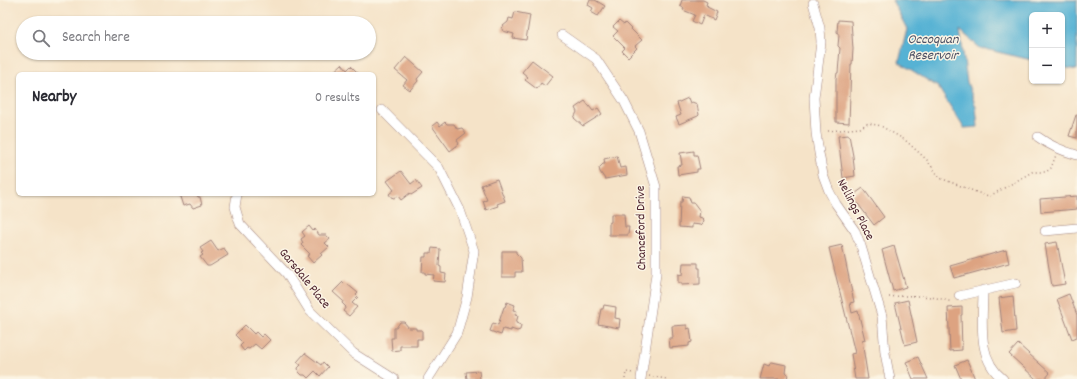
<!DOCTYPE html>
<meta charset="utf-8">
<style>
body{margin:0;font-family:Dekko,sans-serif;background:#f7f7f7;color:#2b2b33}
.controls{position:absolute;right:12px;top:12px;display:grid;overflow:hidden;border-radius:6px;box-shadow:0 1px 3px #0004}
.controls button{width:36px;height:36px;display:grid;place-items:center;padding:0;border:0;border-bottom:1px solid #e1e1e2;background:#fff;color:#2b2b33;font:20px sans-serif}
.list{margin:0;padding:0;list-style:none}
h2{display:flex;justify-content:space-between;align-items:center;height:52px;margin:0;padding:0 16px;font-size:17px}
h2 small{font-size:13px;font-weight:400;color:#7c7c81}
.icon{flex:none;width:22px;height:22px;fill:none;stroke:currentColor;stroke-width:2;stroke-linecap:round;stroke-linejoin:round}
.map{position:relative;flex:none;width:1077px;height:379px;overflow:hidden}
.search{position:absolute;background:#fff;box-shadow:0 1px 3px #0004;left:16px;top:16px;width:360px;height:44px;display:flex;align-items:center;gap:10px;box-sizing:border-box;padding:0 14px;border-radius:22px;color:#7c7c81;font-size:15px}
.panel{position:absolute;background:#fff;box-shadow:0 1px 3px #0004;left:16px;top:72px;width:360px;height:124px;border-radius:6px}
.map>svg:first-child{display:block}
</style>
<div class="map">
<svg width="1077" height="379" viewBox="0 0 1077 379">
<rect width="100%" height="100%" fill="#fcf5e5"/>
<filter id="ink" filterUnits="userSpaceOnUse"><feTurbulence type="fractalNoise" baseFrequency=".025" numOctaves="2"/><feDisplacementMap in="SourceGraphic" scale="8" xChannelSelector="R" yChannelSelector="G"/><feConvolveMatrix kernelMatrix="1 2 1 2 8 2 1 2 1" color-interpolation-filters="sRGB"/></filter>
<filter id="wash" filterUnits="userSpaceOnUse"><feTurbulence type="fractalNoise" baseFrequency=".012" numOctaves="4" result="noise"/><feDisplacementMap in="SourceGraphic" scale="16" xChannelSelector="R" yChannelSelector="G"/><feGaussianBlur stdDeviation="0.9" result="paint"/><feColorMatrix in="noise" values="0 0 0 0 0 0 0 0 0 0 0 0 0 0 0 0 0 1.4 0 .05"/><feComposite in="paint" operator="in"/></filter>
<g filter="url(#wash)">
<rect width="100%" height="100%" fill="#f5e3c8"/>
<path fill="#56b2d4" stroke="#506880" d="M892,0h185v70l-15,-3v-52h-30v45l-52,-12 -20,-18 7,52 9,25 2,20 -14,1 -26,-41 -39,-25 8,-33z"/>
<g id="blocks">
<path fill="#dda381" d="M590,0h5l10,6 -7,10 -7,-4 2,-4 -5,-3z
M682,0h21l4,2 -1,3 2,1 -1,1 10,5 -3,8 -10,-5 -4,10 -8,-4 3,-6 -12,-5 1,-2 -4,-2z
M515,12l15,3 -4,25 -13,-2 1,-4 -11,-3 -1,-2 1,-3 5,-4 1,-4 4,1z
M838,20l13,1 2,28 -1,15h-1l-2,59 -13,-1v-43l1,-6h1l2,-25 -2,-2 1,-11 -2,-3z
M619,21l5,4 1,-2 17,17 -7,6 2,2 -9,9 -6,-6 3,-3 -12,-12 5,-5 -5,-4z
M406,57l17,15 -6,7 1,2 -8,9 -7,-5 4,-5 -12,-10z
M532,60l21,16 -8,10 -4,-3 -4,6 -12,-9 3,-3 -6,-5z
M342,64l5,6 4,-4 8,8h-28z
M688,98l2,5 2,-1 5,2 2,11 -1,1 -19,8 -3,-7 5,-2 -4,-12z
M585,101l8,10 5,-3 4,6 -19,12 -9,-8 3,-6 -2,-4z
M1076,115h1v23l-8,-2z
M437,122l3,4 5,-4 2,2h7l3,5 5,-1 4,5 -9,7 2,4 -9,7 -18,-25z
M849,135l4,21 2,20 -12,2 -5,-42z
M694,151v4h3l3,14h-3v3l-19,3 -1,-9 5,-1 -2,-12z
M617,156l3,12 6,-1 1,8 -22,4 -5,-7 -1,-4 4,-4h2l-1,-5z
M401,171l10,13 5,-4 6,8 -11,7 -1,-2 -9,7 -3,-4 -4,2 -3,-1 -2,-3 5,-4 -7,-9z
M497,179l8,22 -8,3 1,2 -12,4 -3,-9 4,-1 -6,-15z
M863,188l21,29 -10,8 -22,-29z
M179,194h18l1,3h2l2,8 -9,3 -3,-4 -7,2z
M683,196l6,1 2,6h3l6,8 -1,6 3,1 2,2 -1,3 -2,2 -9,-1v4l-13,-1 1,-25h2z
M1077,196v13l-36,3 -1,-13z
M611,214h13l1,13h4l-1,8h-19v-12l2,-1z
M309,226l4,5 2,-2 4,6h7l4,4 -5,4 4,4 -8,7 1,1 -9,8 -6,-7 3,-2 -9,-9 2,-2 -2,-4 4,-3 -3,-4z
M211,241l7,10 6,-3 4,7 -18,11h-3l-7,-9 3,-2 -2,-2 2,-1 -3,-4z
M1057,242l8,42 -13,2 -7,-42z
M842,245l12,57 -4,1 2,10 6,-2 7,29 -3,1 6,38h-13l-4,-25 4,-1 -26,-105z
M894,246l12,41 -13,4 -11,-41z
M432,248l8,1 -1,17 2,1v6l5,1 -1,8 -12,-1 1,-6 -9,-1v-2h-3l1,-15h3v-4h5z
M1006,250l3,13 -55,15 -4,-12z
M502,251h14v2l5,5 1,14h-7v5h-13z
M683,263h15v5h2v16l-19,1v-2h-3v-9l4,1z
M343,282l3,3 1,-1 11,9 -2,2 2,2 -6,6 5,4 -8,9 -6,-5 3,-4 -4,-4 1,-2 -10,-9z
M1069,294l8,21v22l-5,2 -15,-40z
M1013,296l3,35 -13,2 -4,-35z
M908,300l9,42 -12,3 -10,-42z
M507,302l8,3 -2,5 4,1 -2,4 3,1 -2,7 5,2 -1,5 -3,1 -6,-2v2l-8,-2 -2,6 -11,-4 3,-8 5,2 6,-18h1z
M604,305l12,2 -1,11 5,1 -1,9 -21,-4 3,-15h2z
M962,307v8h-1l1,35 -12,1 -2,-43z
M400,322h4l5,6h7v2h6v9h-5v7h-17v4l-8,1 -1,-13h3v-10h2z
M245,325l9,9 2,-2 5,5 3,-3 6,6 -9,9 -6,-5 -6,5 -2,-1 -3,3 -4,-5 3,-3 -8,-8z
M687,325v4l3,-1 2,14 -3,1v3l-19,2 -1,-10h4l-1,-12z
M1018,344l32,29 -5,6h-9l-27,-25z
M305,353l16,12 2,-3 5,5 -8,9 -5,-5 -7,7 -3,-3h-3l-3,-3 -1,-4 3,-3 -4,-3z
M918,357l10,22h-15l-7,-17z
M967,360l3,7 5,12h-14l-6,-14z
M772,362l14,3 -1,8 3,1 -1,5h-27l4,-15 5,2 1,-3z
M479,371l1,8h-13l-1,-7z"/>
</g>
</g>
<g filter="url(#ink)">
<use href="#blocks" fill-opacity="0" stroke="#a0817a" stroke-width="1"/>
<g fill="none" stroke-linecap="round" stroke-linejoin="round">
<defs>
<path id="minor" d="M813,3l7,25 1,14 -7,56 2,35 3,20 4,22 6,16 7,13 19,27 6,15 21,70 3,37 5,26
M562,35l34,24 28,42 15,30 17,56v87l-15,105
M382,110l57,58 21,42 14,41 -7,46 -10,36 -29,46
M1038,137c12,9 25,14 39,18
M237,194l-2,13 5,17 47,50 23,37 43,42 41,26
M1045,231l32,-3
M983,290c0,31 -7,68 20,89
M959,296l57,-13"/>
</defs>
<use href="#minor" stroke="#a0817a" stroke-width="10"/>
<path stroke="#a0817a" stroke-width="1.5" stroke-dasharray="1 3" stroke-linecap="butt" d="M828,131l32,-3 8,-5 13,3 24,14 22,20 13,18 44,17 6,1 42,-24h14l5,-4 5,-13
M889,297c22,-2 42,-2 63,5
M649,376l18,3
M625,379l1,-7 7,1"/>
<use href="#minor" stroke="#fff" stroke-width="9"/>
</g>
</g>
<g text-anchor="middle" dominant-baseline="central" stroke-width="3" stroke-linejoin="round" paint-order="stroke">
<g font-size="13" fill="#4a1f2b" stroke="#fcf5e5">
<text transform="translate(855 210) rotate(63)">Nellings Place</text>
<text transform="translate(642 228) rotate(-91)">Chanceford Drive</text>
<text transform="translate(304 279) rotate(51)">Garsdale Place</text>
</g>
<g font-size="14" font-style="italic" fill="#4e5266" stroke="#fcf5e5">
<text x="933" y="40">Occoquan<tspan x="933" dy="16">Reservoir</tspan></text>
</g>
</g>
</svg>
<div class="controls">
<button>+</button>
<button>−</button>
</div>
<div class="search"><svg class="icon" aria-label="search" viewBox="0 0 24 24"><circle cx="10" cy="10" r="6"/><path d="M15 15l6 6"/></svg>Search here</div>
<section class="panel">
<h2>Nearby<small>0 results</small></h2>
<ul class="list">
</ul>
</section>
</div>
